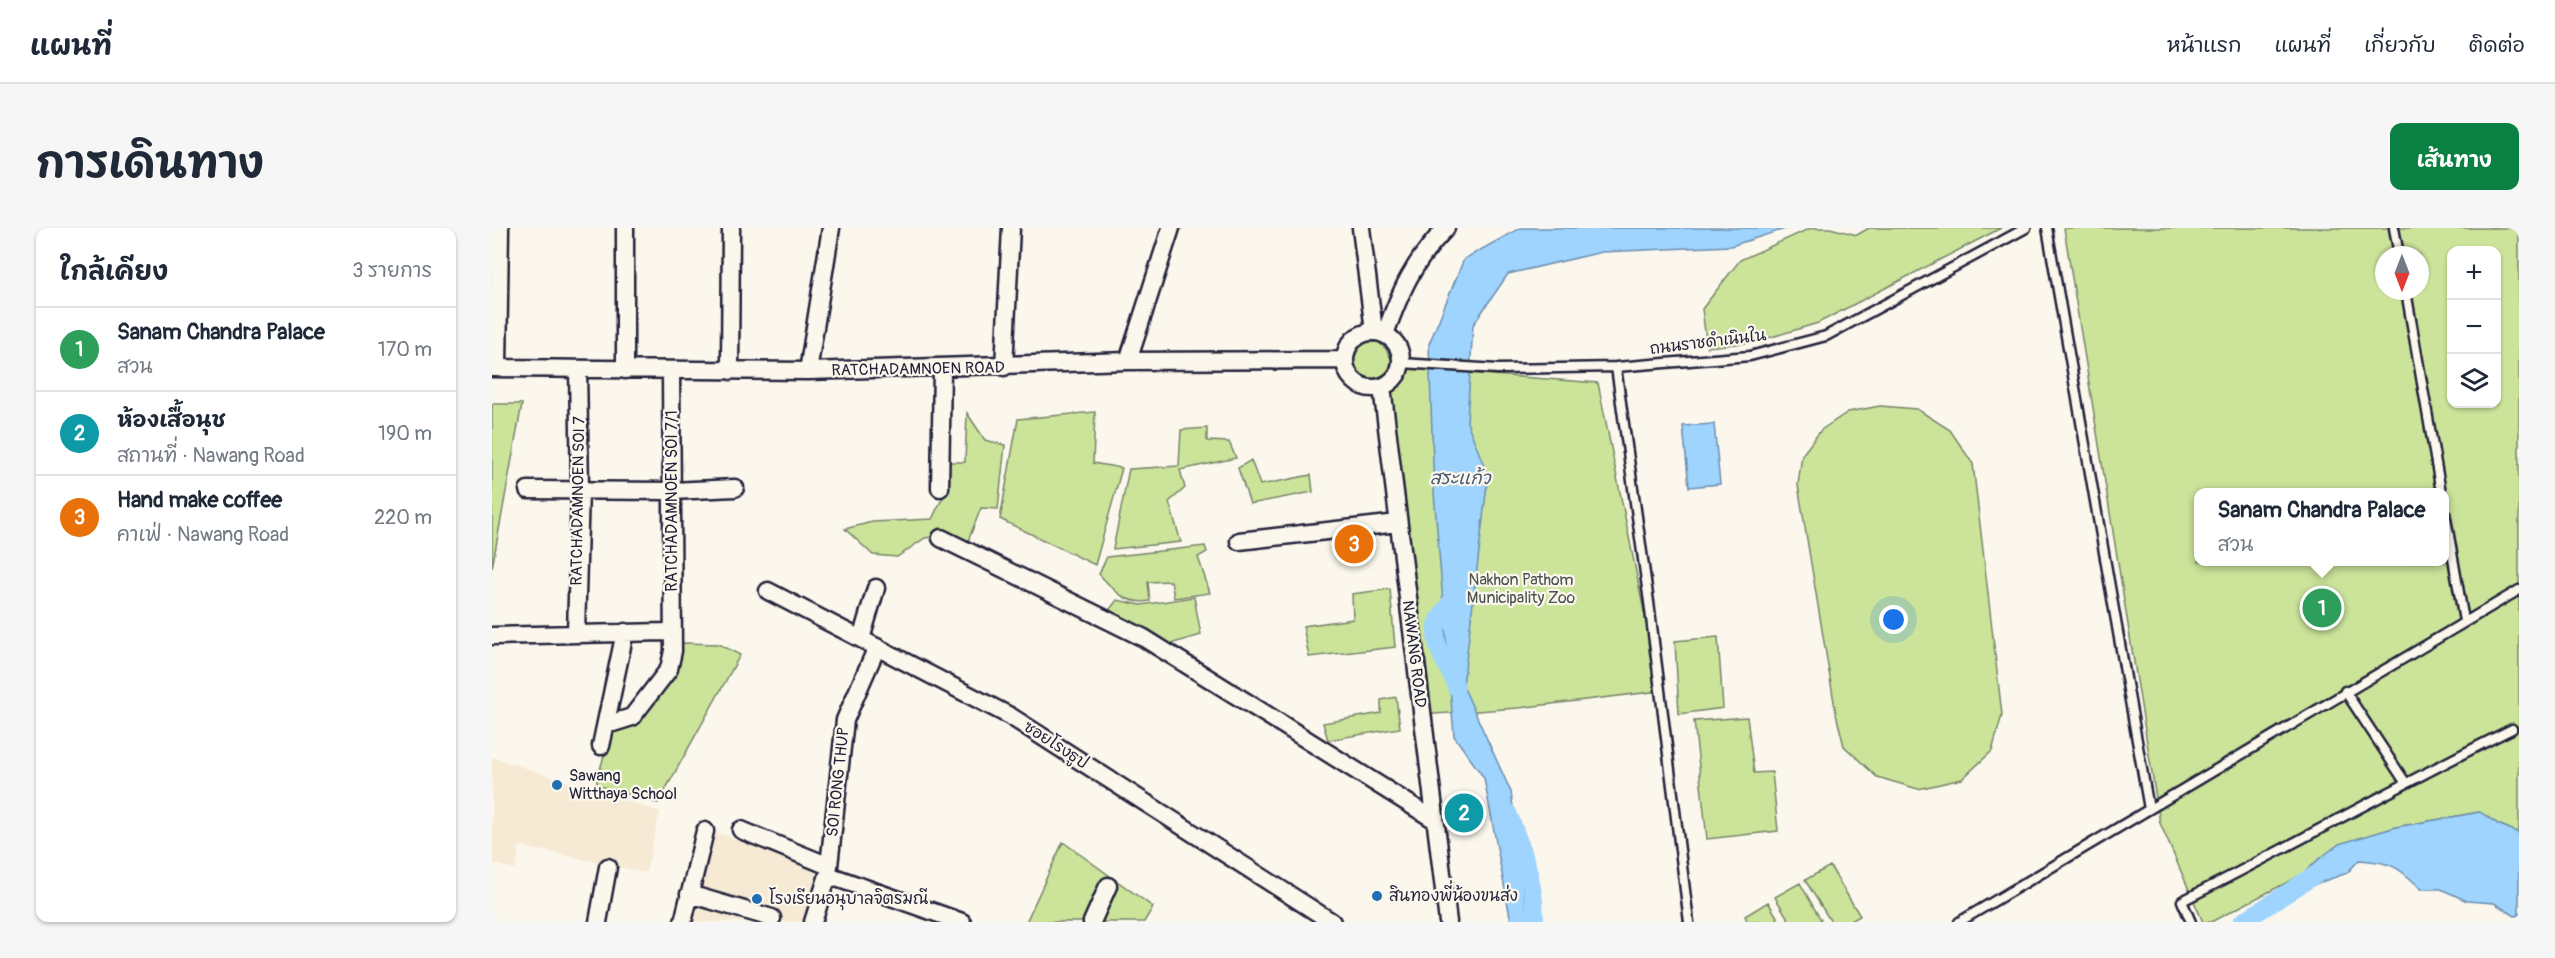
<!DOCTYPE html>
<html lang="th">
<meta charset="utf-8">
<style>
body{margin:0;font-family:Pangolin,"Playpen Sans Thai",sans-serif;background:#f6f6f7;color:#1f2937}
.controls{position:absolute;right:18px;top:18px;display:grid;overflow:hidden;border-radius:12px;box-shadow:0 2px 4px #0004}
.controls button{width:54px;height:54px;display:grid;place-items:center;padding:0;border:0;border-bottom:2px solid #e0e1e3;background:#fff;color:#1f2937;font:30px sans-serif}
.compass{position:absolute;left:1883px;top:18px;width:54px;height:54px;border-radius:50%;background:#fff;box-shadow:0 2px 4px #0004;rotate:180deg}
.you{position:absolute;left:1402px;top:392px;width:21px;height:21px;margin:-15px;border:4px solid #fff;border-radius:50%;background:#1a73e8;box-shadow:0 0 0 9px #1a73e833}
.badge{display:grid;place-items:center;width:39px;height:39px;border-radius:50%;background:#0b8043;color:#fff;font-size:20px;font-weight:700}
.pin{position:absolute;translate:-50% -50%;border:3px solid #fff;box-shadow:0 2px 6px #0006}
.popup{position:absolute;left:1702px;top:260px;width:255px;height:78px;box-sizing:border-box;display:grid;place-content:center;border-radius:12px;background:#fff;filter:drop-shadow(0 2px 4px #0005);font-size:20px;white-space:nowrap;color:#747a83}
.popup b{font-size:22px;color:#1f2937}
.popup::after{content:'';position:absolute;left:50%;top:100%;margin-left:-12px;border:12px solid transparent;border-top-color:#fff}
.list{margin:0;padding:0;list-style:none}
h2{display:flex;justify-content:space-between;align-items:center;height:78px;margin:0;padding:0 24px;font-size:26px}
h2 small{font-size:20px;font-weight:400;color:#747a83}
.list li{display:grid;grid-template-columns:39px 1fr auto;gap:18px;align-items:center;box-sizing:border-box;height:84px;padding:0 24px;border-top:2px solid #e0e1e3}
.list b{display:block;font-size:22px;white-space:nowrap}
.list p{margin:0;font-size:20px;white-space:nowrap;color:#747a83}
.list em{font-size:20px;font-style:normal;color:#747a83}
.icon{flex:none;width:33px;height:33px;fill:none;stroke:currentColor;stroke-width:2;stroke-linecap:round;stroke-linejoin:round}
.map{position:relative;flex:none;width:2027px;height:694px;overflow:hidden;border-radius:12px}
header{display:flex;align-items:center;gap:36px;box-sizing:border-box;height:84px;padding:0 30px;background:#fff;border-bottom:2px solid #e0e1e3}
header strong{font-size:28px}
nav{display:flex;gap:33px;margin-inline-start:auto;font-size:21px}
.intro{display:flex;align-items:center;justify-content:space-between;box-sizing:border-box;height:144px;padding:0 36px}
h1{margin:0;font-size:42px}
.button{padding:15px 27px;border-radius:12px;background:#0b8043;color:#fff;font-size:21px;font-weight:700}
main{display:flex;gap:36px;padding:0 36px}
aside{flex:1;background:#fff;border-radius:12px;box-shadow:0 2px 4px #0004}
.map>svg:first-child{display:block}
</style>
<header>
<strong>แผนที่</strong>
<nav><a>หน้าแรก</a><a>แผนที่</a><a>เกี่ยวกับ</a><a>ติดต่อ</a></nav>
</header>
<div class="intro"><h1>การเดินทาง</h1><a class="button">เส้นทาง</a></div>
<main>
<aside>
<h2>ใกล้เคียง<small>3 รายการ</small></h2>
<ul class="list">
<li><span class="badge" style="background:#2e9e5b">1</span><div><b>Sanam Chandra Palace</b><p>สวน</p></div><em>170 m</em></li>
<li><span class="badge" style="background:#0f9aa8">2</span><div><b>ห้องเสื้อนุช</b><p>สถานที่ · Nawang Road</p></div><em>190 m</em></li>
<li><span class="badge" style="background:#e8710a">3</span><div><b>Hand make coffee</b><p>คาเฟ่ · Nawang Road</p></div><em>220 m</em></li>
</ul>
</aside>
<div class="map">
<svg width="2027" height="694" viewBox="0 0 2027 694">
<rect width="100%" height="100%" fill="#fbf7ec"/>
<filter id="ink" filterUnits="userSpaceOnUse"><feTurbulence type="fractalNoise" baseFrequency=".0167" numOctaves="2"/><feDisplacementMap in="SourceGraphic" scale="12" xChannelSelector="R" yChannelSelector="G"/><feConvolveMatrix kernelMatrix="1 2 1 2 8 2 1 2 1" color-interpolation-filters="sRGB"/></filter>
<g filter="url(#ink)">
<path fill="#f6ead4" d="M0,529l168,55 -14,61 -126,-27 -5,23 -23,-6z
M218,603l40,12 78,32 -15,47h-124z"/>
<path fill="#cbe49a" stroke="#76836a" stroke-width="1.5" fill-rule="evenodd" d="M1319,0h19l27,7 12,-7h132l-183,95 -63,19 -48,5 -5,-38 38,-49z
M1572,0h455v605l-21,-9 -19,-12 -83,15 -26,9 -51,23 -16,15 -92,48h-8l-43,-99zM1960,22h44v154h-44zM1892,27h36v36h-36zM1707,264h246v70h-246z
M875,114h11l8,7 6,12 -2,5 10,2 198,15 62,308 -142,17 -97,7 -44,-335 -13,1c-12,-15 -16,-28 3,-39z
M0,176h30l-30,164z
M1388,178l37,3 33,21 23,34 29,251 -10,36 -30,28 -44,10 -41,-12 -33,-31 -8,-32 -38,-229 4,-30 19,-25 27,-18z
M603,184l-2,51 29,5 -27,97 -95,-46 18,-100z
M475,185l18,27 20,5 -7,64 -17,-1 -13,33 -21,-6 -22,3 -28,19 -24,-2 -28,-26 27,-7 60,-3 12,-24 2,-33h19z
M715,200v13l22,1 7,16 -56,12 5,18 -16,14 12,40 -68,7 16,-80 50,-3 2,-36z
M759,232l9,25 51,-10 2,17 -63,12 -12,-36z
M713,318l2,6 -9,5 12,36 -36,5 -3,-17 -23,1 2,19c-25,4 -35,-10 -51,-27l8,-17z
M898,361l5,58 -86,10 -6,-31 50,-7 -1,-25z
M702,369l7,38 -34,10 -60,-32 10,-13 24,5z
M1226,409l5,71 -44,6 -4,-73z
M190,415l37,1 21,11 -82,148 -62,-18 15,-56 23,-6 39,-43z
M904,469l4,31 -72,12 -5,-17 58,-10v-13z
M1255,489l7,56 18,-1 6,59 -71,8 -13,-118z
M571,614l90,65 -9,15h-118z
M1338,638l30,50 -11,6h-18l-26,-42z
M1308,655l22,39h-32l-15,-25z
M1276,674l12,20h-32l-3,-6z"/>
<path fill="#9ed4fd" stroke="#6c8daf" stroke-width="1.5" d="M1028,0h268l-57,18 -129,6 -94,22 -35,51 -6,97 21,54 -25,210 48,106 17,130h-17l-27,-144 -30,-42 -20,-243 -5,-149 35,-85z
M1222,196l6,60 -31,3 -6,-61z
M1988,584l18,12 21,9v82l-4,1 -21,-13 -27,-2 -26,-12h-20c-23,-23 -30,-27 -62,-29l-12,13 -31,11 -13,-10 16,-15 20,-15 57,-17z"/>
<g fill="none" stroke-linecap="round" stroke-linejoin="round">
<path stroke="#9ed4fd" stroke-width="18" d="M963,365v3c-5,8 -12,16 -16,24 -11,23 11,46 17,67
M1016,585c15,39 27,67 27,109
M1750,694l87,-56"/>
<defs>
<path id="service" d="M1555,0l102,581
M1902,0l5,27
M1914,63l35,201
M909,135l97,6 118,-2 134,-11 76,-20 200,-108
M1124,139l33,235 40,320
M1953,285l19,108
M1853,463l60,91
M1467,694l560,-332
M1699,694l-9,-21c111,-56 219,-117 330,-172"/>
<path id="minor" d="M133,0v142
M869,0l13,103
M853 132a28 28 0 1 1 56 0a28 28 0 1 1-56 0Z
M893,106c16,-44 28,-72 61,-106
M636,133l43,-133
M512,139l7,-139
M0,140l316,3 320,-10 217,-1
M6,140l2,-140
M238,143l1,-143
M316,143l23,-143
M890,159l66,535
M448,260l2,-120
M36,262l144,1 63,-3
M449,310l203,100 291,182
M747,313l159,-18
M276,363l242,125 322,206
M84,405l4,-144 -2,-120
M0,408l173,-4 6,-2
M369,411l15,-51
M114,494l7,1 19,-6 37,-48 4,-18 -2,-280
M109,518l24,-114
M249,602l88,36
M336,647l134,47
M197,666l83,24
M106,694l10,-55
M191,694l22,-91
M321,694l15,-47 17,-155 32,-73
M600,694l16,-36"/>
</defs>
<use href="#service" stroke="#22223b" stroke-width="13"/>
<use href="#minor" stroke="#22223b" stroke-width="21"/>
<use href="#service" stroke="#fbf7ec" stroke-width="8"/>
<use href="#minor" stroke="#fbf7ec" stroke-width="16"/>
</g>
</g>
<g fill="#1f6fb2" stroke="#fbf7ec" stroke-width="2">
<circle cx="65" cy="557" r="6"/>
<circle cx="885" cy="668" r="6"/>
<circle cx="265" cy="671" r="6"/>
</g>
<g text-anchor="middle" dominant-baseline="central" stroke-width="4.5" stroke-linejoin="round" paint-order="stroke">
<g font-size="16" fill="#22223b" stroke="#fbf7ec">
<text transform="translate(1216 114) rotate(-7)">ถนนราชดำเนินใน</text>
<text transform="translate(426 141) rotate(-1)">RATCHADAMNOEN ROAD</text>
<text transform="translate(86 273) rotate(-89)">RATCHADAMNOEN SOI 7</text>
<text transform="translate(180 273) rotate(-90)">RATCHADAMNOEN SOI 7/1</text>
<text transform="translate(922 426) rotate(83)">NAWANG ROAD</text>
<text transform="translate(564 517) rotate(33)">ซอยโรงธูป</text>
<text transform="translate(346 554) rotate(-84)">SOI RONG THUP</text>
</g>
<g font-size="16" fill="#4c5253" stroke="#fbf7ec">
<text x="1029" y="352">Nakhon Pathom<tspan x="1029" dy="18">Municipality Zoo</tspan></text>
</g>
<g font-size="16" fill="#22223b" stroke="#fbf7ec" text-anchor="start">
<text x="77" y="548">Sawang<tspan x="77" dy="18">Witthaya School</tspan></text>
<text x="897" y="668">สินทองพี่น้องขนส่ง</text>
<text x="277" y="671">โรงเรียนอนุบาลจิตรมณี</text>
</g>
<g font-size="18" font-style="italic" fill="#475775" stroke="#fbf7ec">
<text x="968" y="250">สระแก้ว</text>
</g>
</g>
</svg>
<div class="controls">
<button>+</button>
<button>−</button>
<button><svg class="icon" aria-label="layers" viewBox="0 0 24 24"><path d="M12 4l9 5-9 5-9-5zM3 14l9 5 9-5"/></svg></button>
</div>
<svg class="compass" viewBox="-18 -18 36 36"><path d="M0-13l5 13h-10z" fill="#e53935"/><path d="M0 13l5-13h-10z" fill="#747a83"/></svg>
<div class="you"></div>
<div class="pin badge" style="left:1830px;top:380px;background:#2e9e5b">1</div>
<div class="popup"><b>Sanam Chandra Palace</b>สวน</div>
<div class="pin badge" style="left:972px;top:585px;background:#0f9aa8">2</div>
<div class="pin badge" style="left:862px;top:316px;background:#e8710a">3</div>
</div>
</main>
